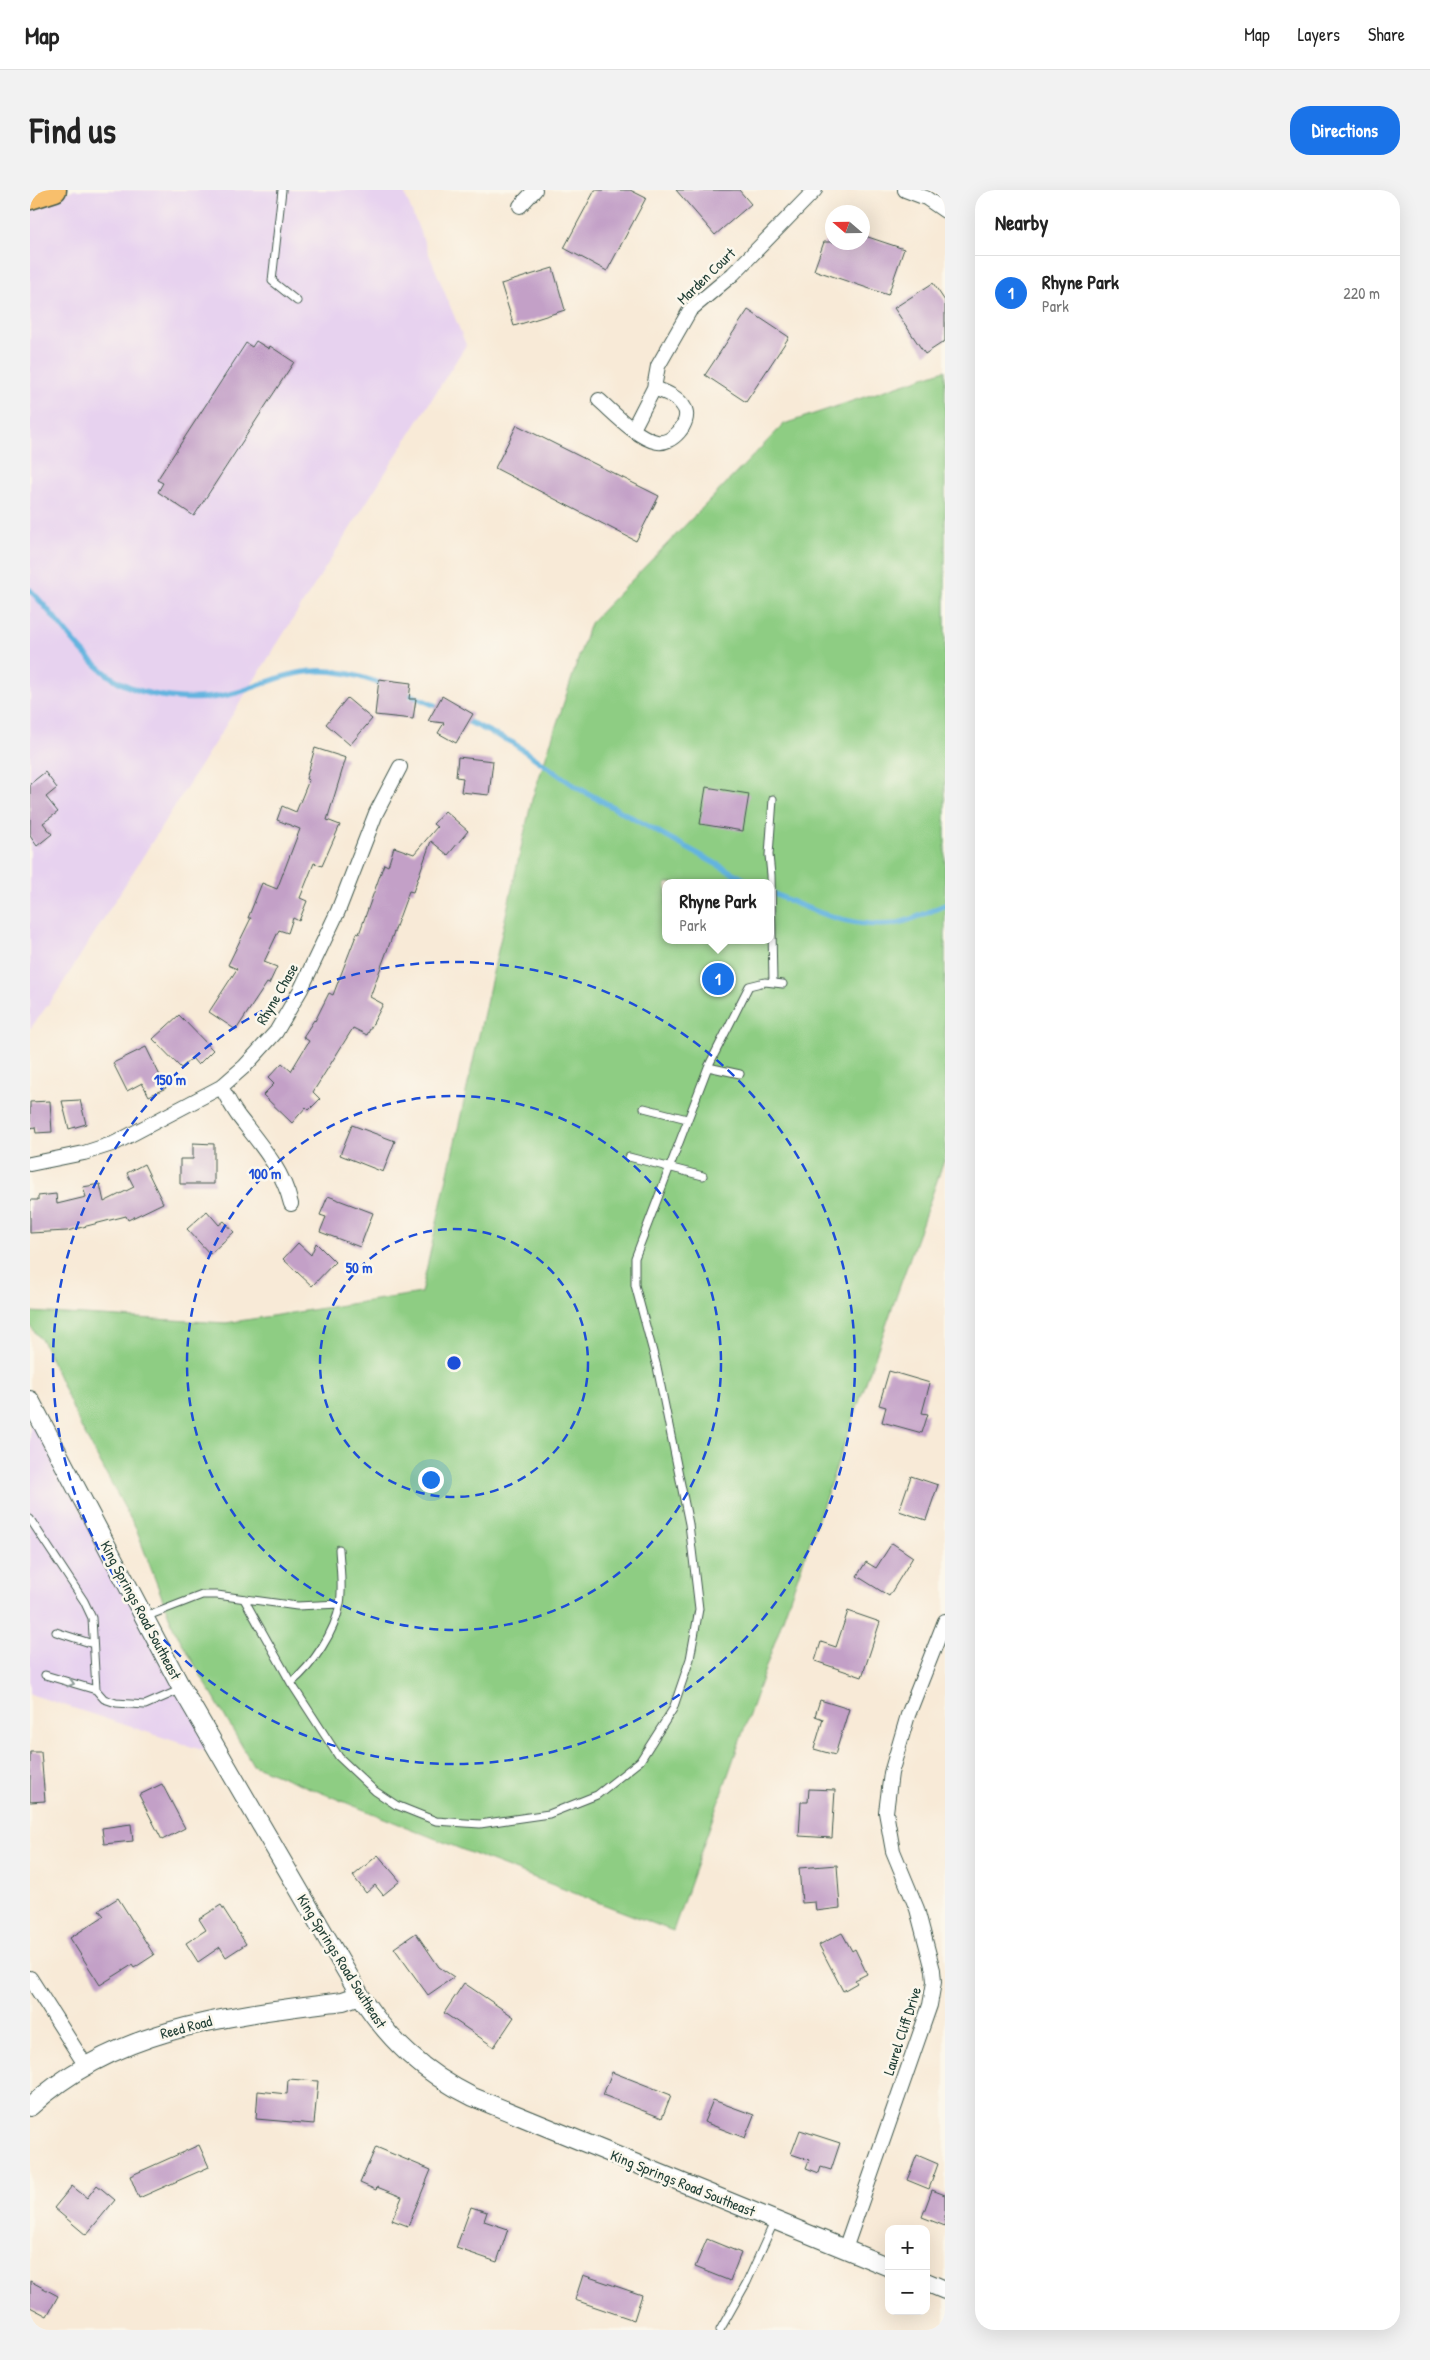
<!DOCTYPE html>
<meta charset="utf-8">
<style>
body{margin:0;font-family:"Patrick Hand",sans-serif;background:#f2f2f2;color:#222}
.controls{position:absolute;right:15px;bottom:15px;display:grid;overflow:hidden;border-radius:10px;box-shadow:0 5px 20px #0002}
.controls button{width:45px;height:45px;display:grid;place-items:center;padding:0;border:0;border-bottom:1px solid #e0e0e0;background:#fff;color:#222;font:25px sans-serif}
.compass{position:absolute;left:795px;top:15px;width:45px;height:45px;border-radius:50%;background:#fff;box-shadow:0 5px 20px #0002;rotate:290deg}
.you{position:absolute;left:400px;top:1289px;width:18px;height:18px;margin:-12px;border:4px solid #fff;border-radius:50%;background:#1a73e8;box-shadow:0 0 0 8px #1a73e833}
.badge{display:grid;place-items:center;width:32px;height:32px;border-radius:50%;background:#1a73e8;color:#fff;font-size:16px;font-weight:700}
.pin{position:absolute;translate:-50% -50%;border:2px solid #fff;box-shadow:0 1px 5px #0006}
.popup{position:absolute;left:632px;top:689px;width:112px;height:65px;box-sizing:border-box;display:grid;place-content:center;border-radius:10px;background:#fff;filter:drop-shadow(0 1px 4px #0005);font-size:16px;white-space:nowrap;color:#767676}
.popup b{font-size:19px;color:#222}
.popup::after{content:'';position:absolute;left:50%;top:100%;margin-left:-10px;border:10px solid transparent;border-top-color:#fff}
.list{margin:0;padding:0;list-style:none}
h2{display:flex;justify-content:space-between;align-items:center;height:65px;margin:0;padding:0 20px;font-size:21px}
h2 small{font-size:16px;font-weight:400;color:#767676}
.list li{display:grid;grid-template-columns:32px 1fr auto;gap:15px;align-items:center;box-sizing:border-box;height:75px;padding:0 20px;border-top:1px solid #e0e0e0}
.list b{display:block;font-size:19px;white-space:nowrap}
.list p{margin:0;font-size:16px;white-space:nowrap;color:#767676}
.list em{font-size:16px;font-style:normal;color:#767676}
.map{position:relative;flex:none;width:915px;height:2140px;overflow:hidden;border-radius:20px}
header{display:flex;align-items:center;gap:30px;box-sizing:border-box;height:70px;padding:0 25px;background:#fff;border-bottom:1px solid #e0e0e0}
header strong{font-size:24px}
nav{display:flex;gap:28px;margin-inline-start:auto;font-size:18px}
.intro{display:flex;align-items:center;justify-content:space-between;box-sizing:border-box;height:120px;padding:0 30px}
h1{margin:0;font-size:35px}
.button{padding:12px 22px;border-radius:20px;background:#1a73e8;color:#fff;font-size:18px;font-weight:700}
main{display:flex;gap:30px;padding:0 30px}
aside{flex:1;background:#fff;border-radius:20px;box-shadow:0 5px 20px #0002}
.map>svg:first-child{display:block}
</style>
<header>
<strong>Map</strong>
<nav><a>Map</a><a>Layers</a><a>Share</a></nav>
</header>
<div class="intro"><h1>Find us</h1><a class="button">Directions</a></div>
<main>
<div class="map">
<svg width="915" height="2140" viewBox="0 0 915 2140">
<rect width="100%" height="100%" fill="#fbf7ec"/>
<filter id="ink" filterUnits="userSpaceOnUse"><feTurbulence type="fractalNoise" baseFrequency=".02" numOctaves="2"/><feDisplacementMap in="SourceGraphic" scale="10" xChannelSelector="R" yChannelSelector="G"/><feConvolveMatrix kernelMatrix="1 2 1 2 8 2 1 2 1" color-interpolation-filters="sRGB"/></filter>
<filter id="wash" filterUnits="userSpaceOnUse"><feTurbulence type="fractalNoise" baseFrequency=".0096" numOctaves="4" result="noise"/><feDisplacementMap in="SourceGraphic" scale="20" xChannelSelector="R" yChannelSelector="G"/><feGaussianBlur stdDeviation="1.12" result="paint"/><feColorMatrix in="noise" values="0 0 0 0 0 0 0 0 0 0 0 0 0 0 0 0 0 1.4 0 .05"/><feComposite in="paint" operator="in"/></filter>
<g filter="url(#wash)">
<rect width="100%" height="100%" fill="#f8ead7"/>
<path fill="#e7d2ef" d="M43,0h330l63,155 -410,649 -26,35v-825z
M0,1231l11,16 173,317 -184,-60z"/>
<path fill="#8ecd83" stroke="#56855c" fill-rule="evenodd" d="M915,180v788l-272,773 -185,-71 -235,-95 -79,-136 -38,-100 -55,-102 -38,-85 -13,-16v-14l196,11 195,-30 111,-494 58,-176 194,-199zM636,693h104v57h-104z"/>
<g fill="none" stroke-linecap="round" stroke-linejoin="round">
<path stroke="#64b4df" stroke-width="5.5" d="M0,400c27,27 46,60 77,84 34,26 92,30 132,18 25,-8 50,-20 77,-21 24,-2 47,7 70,14
M374,502l39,17
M433,529l50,24 65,45 173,95
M740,702c37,17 83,37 124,32 17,-3 35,-12 51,-19"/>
</g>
<g id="blocks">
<path fill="#c3a0c7" d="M565,0h35l16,8 -39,73 -43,-23z
M646,0h63l12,14 -36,31z
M832,45l42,14 -16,46 -74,-25 10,-28h38z
M523,78l12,42 -51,16 -13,-42z
M903,93l12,18v40l-20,13 -31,-46z
M718,120l41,27 -43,65 -41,-27z
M226,151l13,8 1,-3 24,16 -100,154 -36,-24 5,-9 -6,-3 89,-137 6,4z
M487,235l142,71 -23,45 -141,-73z
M349,489l32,4 -2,16h7l-3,20 -38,-4z
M412,506l31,18 -17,29 -18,-10 6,-10 -16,-2z
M317,508l25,21 -22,26 -24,-21z
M285,558l31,10 -19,62 13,5 -18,41 -8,-3 -14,35 7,3 -8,20 -6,-3 -5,15 -9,-3 -15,32 13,5 -8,17 -2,-1 -31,47 -27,-18 28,-43 -9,-4 23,-47h-3l14,-35 15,6 23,-60 -23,-9 5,-14 14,6 13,-32 -3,-1z
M428,567l35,4 -4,34 -28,-3 2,-14 -7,-1z
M15,582l12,16 -11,9 12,15 -15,11 9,11 -15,12 -7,-10v-52z
M676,597l43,7 -6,37 -43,-7z
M415,621l23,20 -20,24 -17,-14 -18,51 -4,-1 -39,106 13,7 -16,31 -14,-7 -40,64 7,7 -11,11 -3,-3 -14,16 -29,-28 11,-11 -6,-6 14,-15 9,8 18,-30 -6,-4 11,-17 1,1 14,-28 4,2 24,-62 2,1 25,-70 4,2 6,-19 20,7 23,-27 -4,-3z
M149,825l34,35 -15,15 -6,-7 -11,10 -28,-29z
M116,857l20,41 -17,8 -7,-13 -15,8 -14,-28z
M50,910l6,24 -17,5 -7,-28z
M20,911l2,31 -16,1 -1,-6 -5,1v-26z
M322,935l43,16 -12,31 -43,-17z
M163,953l21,1v40h-34v-25h13z
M114,974l19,39 -35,17 -2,-4 -59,15 -37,2v-33h8v-4l18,-2 1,10 29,-7 -3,-10 17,-3 4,18 30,-15 -7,-14z
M298,1006l45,17 -13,34 -40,-15 6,-15 -6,-2z
M177,1021l12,14 5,-4 10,11 -24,22 -23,-25z
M268,1053l13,12 5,-12 19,19 -23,24 -29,-27z
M859,1181l41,12 -8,30 6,1 -6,19 -40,-11 4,-15 -7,-2z
M881,1286l27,9 -12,35 -27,-9z
M862,1353l21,14 -24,39 -32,-20 9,-14 10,6z
M818,1421l32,11 -18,55 -47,-16 6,-19 15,5z
M790,1510l29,9 -14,46 -21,-6 9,-30 -8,-3z
M0,1562h11l4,49 -15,1z
M132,1594l23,44 -23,12 -23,-45z
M779,1599l26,1 -3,48 -33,-2 2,-34h7z
M101,1634l2,17 -29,3 -2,-16z
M348,1665l22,26 -17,14 -8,-10 -9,8 -13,-17z
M807,1675l3,43 -24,3 -1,-9 -13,1 -3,-35z
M88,1708l36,57 -20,13 -2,-3 -32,20 -30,-47 34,-22 -5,-6z
M191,1715l25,39 -20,13 -6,-10 -22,15 -12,-19 20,-13 -7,-11z
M386,1743l23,34 15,10 -26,18 -34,-47z
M812,1743l10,18 3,-2 12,25 -12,6 2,3 -14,8 -24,-46z
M434,1793l50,34 -20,30 -50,-34z
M582,1882l59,23 -9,23 -59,-23z
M258,1889l30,2 -4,43 -58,-5 2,-28 29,3z
M683,1910l41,15 -9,23 -41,-16z
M770,1940l40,13 -9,27 -10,-3 -2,6 -13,-5 3,-8 -18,-6z
M169,1955l10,22 -70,31 -9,-22z
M346,1957l55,23 -23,56 -16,-6 10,-23 -25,-10 -1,3 -16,-7z
M887,1965l21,9 -9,25 -22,-9z
M67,1995l18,15 -29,35 -32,-27 18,-22 15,12z
M902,2000l13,5v31l-23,-9z
M441,2017l16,5 -3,9 24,8 -11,33 -41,-14z
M677,2049l34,14 -11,28 -35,-14z
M553,2085l59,20 -8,25 -59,-20z
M0,2091l28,15 -11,20 -17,-9z"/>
</g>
</g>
<g filter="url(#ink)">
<use href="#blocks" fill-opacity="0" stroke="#40574c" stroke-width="1"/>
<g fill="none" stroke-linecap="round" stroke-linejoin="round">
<defs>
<path id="service" d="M252,0l-10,91 25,20
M743,793l-2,-108 -2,-20 4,-56
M678,877l32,7
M614,918l43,11
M599,967l74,19
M0,1329l54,82 8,17 4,72
M214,1409l47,84 48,74 36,34 21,14 40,16 44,3 69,-10 48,-19 43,-34 33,-52 17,-50 9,-50 -10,-85 -32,-157 -22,-82v-27l73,-191 41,-81 16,-4 18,2
M115,1427l57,-22h15l80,11 43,-2
M26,1442l37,12
M15,1485l51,15 8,9 12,4 29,2 37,-16
M261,1493c22,-18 44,-51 49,-79 3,-18 0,-37 -1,-55
M690,2140l27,-48 28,-62"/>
<path id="minor" d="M875,0l21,8 19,13
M490,16l15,-16
M569,210c15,13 38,38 58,42 15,3 34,-19 28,-33 -6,-12 -20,-17 -31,-21
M603,239l21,-41 4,-22 32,-56 43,-36 82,-84
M191,897c6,10 11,21 18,30 21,27 44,53 52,87
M0,974l54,-11 31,-10 106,-56 24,-21 31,-34 25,-43 37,-78 38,-98 24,-46
M0,1788l56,88
M815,2059l85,-244 4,-23 -1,-12 -16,-61 -24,-58 -7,-39 5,-39 17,-58 37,-94"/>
<path id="tertiary" d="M0,1210l152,289 178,306c29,46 64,78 113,102l416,170
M0,1917c85,-80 203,-92 313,-106l17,-6
M896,2092l19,8"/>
<path id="primary" d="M0,8l25,-8"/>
</defs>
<use href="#service" stroke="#40574c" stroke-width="9"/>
<use href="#minor" stroke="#40574c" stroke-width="16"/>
<use href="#tertiary" stroke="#40574c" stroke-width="20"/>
<use href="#primary" stroke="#40574c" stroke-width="25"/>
<use href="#service" stroke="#fff" stroke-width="7"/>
<use href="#minor" stroke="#fff" stroke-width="14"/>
<use href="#tertiary" stroke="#fff" stroke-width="18"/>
<use href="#primary" stroke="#f8bf6c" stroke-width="22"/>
</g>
<defs><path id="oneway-chevron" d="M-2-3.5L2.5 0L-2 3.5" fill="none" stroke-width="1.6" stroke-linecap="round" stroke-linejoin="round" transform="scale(1.25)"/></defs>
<use stroke="#8f9e9a" href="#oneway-chevron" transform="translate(41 1493) rotate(17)"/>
</g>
<g fill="none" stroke="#1d4ed8" stroke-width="2.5" stroke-dasharray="9 6">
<circle cx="424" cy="1173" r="134"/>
<circle cx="424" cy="1173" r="267"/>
<circle cx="424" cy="1173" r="401"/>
</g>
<g text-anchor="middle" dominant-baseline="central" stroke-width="5" stroke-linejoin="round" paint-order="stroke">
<g font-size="15" fill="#1f3d34" stroke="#fbf7ec">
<text transform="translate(676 86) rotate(-44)">Marden Court</text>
<text transform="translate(247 804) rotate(-60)">Rhyne Chase</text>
<text transform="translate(111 1420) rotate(62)">King Springs Road Southeast</text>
<text transform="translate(312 1771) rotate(58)">King Springs Road Southeast</text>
<text transform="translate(156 1837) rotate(-15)">Reed Road</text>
<text transform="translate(872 1841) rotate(-72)">Laurel Cliff Drive</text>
<text transform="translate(653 1993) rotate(22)">King Springs Road Southeast</text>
</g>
</g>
<circle cx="424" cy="1173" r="8" fill="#1d4ed8" stroke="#fbf7ec" stroke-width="2.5"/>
<g font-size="15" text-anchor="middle" font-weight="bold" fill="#1d4ed8" stroke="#fbf7ec" stroke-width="5" stroke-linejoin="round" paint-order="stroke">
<text x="140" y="895">150 m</text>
<text x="235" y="989">100 m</text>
<text x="329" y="1083">50 m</text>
</g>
</svg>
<div class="controls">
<button>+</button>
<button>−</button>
</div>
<svg class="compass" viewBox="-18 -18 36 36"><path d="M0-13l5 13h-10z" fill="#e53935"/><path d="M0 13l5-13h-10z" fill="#767676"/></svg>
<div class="you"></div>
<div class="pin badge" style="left:688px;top:789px">1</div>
<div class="popup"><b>Rhyne Park</b>Park</div>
</div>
<aside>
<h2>Nearby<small></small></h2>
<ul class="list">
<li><span class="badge">1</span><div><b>Rhyne Park</b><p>Park</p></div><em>220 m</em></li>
</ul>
</aside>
</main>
